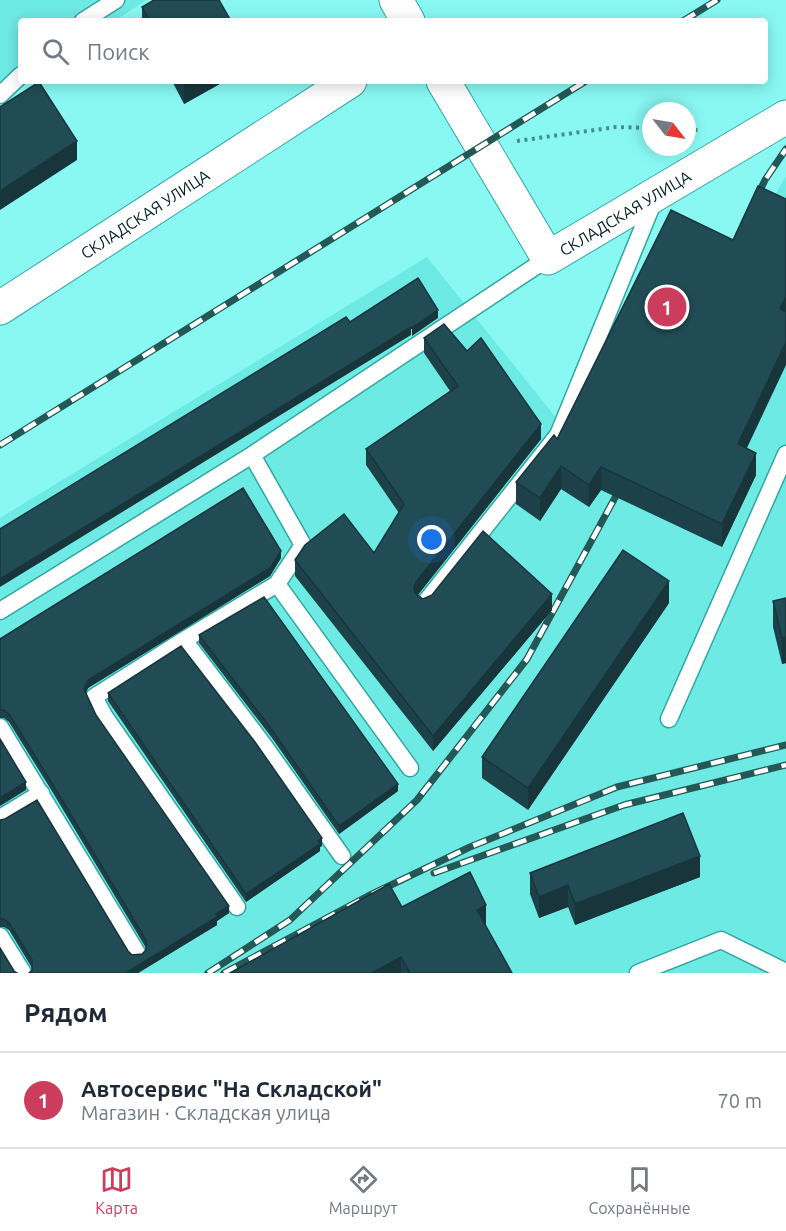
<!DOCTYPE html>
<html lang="ru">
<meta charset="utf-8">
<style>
body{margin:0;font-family:Ubuntu,sans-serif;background:#f2f2f3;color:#1f2937}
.compass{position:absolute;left:642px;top:102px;width:54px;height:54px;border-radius:50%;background:#fff;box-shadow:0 3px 15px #0003;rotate:121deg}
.you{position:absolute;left:432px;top:540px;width:21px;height:21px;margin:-15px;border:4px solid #fff;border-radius:50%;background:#1a73e8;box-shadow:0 0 0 9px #1a73e833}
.badge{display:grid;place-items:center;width:39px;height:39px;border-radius:50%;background:#cc3c5c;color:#fff;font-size:20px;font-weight:700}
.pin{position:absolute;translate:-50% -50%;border:3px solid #fff;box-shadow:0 2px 6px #0006}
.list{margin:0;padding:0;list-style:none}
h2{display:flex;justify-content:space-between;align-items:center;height:78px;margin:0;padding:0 24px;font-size:26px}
h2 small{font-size:20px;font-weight:400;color:#747a83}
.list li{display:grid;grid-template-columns:39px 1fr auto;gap:18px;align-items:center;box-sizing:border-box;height:96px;padding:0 24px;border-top:2px solid #e0e1e3}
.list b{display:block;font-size:22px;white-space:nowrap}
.list p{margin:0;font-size:20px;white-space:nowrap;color:#747a83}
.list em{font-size:20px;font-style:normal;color:#747a83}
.icon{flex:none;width:33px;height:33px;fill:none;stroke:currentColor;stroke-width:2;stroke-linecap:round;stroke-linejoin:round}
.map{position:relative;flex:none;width:786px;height:973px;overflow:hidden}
.search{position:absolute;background:#fff;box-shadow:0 3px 15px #0003;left:18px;right:18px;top:18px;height:66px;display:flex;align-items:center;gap:15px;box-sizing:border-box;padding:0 21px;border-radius:6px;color:#747a83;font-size:22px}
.sheet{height:174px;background:#fff}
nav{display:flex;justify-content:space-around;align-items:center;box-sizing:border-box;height:84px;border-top:2px solid #e0e1e3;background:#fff;font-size:16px;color:#747a83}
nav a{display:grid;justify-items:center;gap:3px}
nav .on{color:#cc3c5c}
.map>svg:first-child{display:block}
</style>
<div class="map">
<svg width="786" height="973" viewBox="0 0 786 973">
<rect width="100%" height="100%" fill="#89f8f3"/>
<path fill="#6eeae5" d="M0,0h147l-33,21h-93v58l-21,13z
M786,176v797h-786v-455l427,-261 180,224z"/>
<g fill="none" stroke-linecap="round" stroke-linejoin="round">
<defs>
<path id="service" d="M83,21l33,-21
M0,95l21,-20
M277,584l133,184
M424,604l134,-169 97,-237
M0,611l252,-156 296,-197
M184,640l79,104 79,112
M669,719l117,-265
M0,727l137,226
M0,818l41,-25
M237,907l-132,-190 -11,-20 90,-57 93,-56 26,-39 -51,-90
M0,936l23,37
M638,973l83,-33 65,32"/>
<path id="minor" d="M396,0l12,21
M443,81l105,177 238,-141
M0,308l350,-227"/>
</defs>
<use href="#service" stroke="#2ea7a3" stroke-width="19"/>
<use href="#minor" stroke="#2ea7a3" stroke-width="35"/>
<path stroke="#468e8b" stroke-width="4" stroke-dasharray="3 4.5" stroke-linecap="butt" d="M687,130h11
M517,141l99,-14 35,1"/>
<use href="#service" stroke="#fff" stroke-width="16"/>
<use href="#minor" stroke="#fff" stroke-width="33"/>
<defs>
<path id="rail" d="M683,21l34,-21
M754,203l11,-23 21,-31
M0,445l586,-364
M434,873l190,-68 162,-40
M208,973l82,-53 127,-120 110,-141 96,-176
M224,973l144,-77 102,-49 147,-60 169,-42"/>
</defs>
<use href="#rail" stroke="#245856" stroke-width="7"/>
<use href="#rail" stroke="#fff" stroke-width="4.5" stroke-dasharray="14" stroke-linecap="butt"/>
</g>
<path fill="#1d4149" d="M142,7l89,14h-89z
M172,81h53l-41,23z
M424,338l117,101 -123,156 5,4 129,11 -119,141 -138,-175v-16l79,-7 25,-40 -33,-48v-16l84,-58 -26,-38z
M557,439l189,9 10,27 -34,72 -121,-57 -12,17 -28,-18 -21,32 -24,-17v-22z
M281,558l-11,18 -182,112 -2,5 10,22 133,198 -12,8v4l-79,48h-109l3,-3v-2l-23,-38 -5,-3h-4v-107l132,135 10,-1 4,-4v-2l-96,-160 -41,-66 -5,-4h-4v-79z
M786,598v65l-4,1 -9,-37v-26z
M669,603l-141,207 -46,-32v-21z
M199,635l199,156 -59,43 -67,-96 -73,-95z
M108,693l214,153 -2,1v4l-74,51 -138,-201z
M530,873l170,4 -125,48 -7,-18 -29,11 -9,-24z
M402,907l84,20 26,46h-282z"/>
<path fill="#18353c" d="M188,81h37l-41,23v-21z
M77,141v19l-77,50v-19z
M786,296v23l-6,-10z
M438,310v8l-26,18v-8z
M411,327v8l-411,252v-8z
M786,342v23l-48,102v-23z
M541,424v15l-125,158 -2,-10 2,-5z
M756,453v22l-34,72v-23z
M561,466v23l-21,32v-23z
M601,467v23l-12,17v-22z
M281,551v7l-11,18 -182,112 -4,8v-7l4,-9z
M669,581v22l-141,207v-22z
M552,594v16l-119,141v-15z
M786,637v26l-4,1v-26z
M26,782v8l-26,16v-8z
M398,784v7l-59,43v-8z
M322,838v8l-2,1v4l-74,51v-8z
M700,856v21l-125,48v-21z
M568,885v22l-29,11v-21z
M486,905v26l-9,-21z
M229,906v7l-12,8v4l-79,48h-12z
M401,957v16h-29z"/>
<path fill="#224c55" stroke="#18353c" stroke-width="1.5" d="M154,0h65l12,21h-81l-8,-14z
M39,82l38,59 -77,50v-84z
M758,186l28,13v97l-6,13 6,3v30l-48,102 18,9 -34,71 -121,-57 -12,18 -28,-19 -21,32 -24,-16 38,-47 3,4 114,-229 62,30z
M418,278l20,32 -26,18 -1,-1 -411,252v-50l346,-212 4,5z
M444,324l23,27 14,-13 60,86 -125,158 -2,5 1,6 8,6 9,-4 51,-64 69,63 -119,142 -138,-176 10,-15 39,-31 30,39 30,-49 -38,-55 92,-63 -34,-48z
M243,488l38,63 -11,17 -182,112 -4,9 12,26 133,191 -13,8 1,3 -91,56h-97l3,-3v-10l-23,-37 -5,-4h-4v-99l5,-1 32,-19 91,151 4,4 10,-1 4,-4v-10l-96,-160 -41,-66 -5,-4h-4v-71z
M623,550l46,31 -141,207 -46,-31z
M264,597l134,187 -59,42 -67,-96 -73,-95z
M786,598v39l-4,1 -9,-37z
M181,646l74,96 67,96 -4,3 2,3 -74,50 -138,-201z
M0,739l26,43 -26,16z
M683,813l17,43 -125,48 -7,-19 -29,12 -9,-24z
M470,872l16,33 -9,5 35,63h-102l-9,-16 -29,16h-142l159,-89 13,23z
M0,948l14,23 3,2h-17z"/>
<g text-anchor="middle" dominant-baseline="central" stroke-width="6" stroke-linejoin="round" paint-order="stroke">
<g font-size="16" fill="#00201f" stroke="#fff">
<text transform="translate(625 213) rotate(-31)">СКЛАДСКАЯ УЛИЦА</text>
<text transform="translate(145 214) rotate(-33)">СКЛАДСКАЯ УЛИЦА</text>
</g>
</g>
</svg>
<svg class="compass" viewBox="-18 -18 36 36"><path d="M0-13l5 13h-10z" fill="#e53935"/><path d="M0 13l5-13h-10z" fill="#747a83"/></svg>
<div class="you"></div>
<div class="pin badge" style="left:667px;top:307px">1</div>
<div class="search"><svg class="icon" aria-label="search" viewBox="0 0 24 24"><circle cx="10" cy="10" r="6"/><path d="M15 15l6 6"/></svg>Поиск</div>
</div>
<section class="sheet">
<h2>Рядом<small></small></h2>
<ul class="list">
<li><span class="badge">1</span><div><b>Автосервис &quot;На Складской&quot;</b><p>Магазин · Складская улица</p></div><em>70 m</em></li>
</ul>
</section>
<nav>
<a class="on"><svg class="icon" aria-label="map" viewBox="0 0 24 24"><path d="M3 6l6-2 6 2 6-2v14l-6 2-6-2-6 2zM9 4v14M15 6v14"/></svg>Карта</a>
<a><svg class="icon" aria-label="directions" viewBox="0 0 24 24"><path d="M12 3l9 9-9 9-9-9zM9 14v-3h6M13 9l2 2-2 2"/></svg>Маршрут</a>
<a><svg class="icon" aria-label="saved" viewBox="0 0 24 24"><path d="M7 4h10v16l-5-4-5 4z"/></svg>Сохранённые</a>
</nav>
